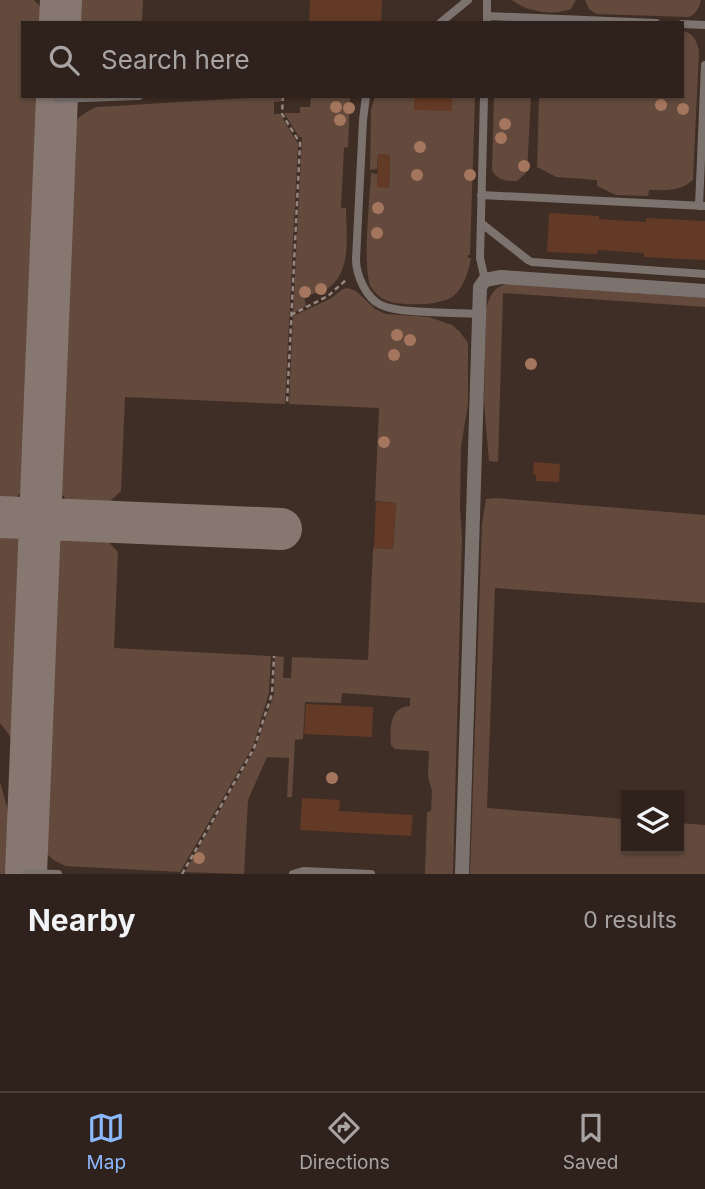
<!DOCTYPE html>
<style>
body{margin:0;font-family:Inter,sans-serif;background:#3b2f29;color:#f1f3f6}
.controls{position:absolute;right:21px;bottom:21px;display:grid;overflow:hidden;border-radius:0px;box-shadow:0 2px 5px #0004}
.controls button{width:63px;height:63px;display:grid;place-items:center;padding:0;border:0;border-bottom:2px solid #4a3f3b;background:#2f221c;color:#f1f3f6;font:35px sans-serif}
.list{margin:0;padding:0;list-style:none}
h2{display:flex;justify-content:space-between;align-items:center;height:91px;margin:0;padding:0 28px;font-size:30px}
h2 small{font-size:23px;font-weight:400;color:#a7a4a3}
.icon{flex:none;width:38px;height:38px;fill:none;stroke:currentColor;stroke-width:2;stroke-linecap:round;stroke-linejoin:round}
.map{position:relative;flex:none;width:705px;height:874px;overflow:hidden}
.search{position:absolute;background:#2f221c;box-shadow:0 2px 5px #0004;left:21px;right:21px;top:21px;height:77px;display:flex;align-items:center;gap:18px;box-sizing:border-box;padding:0 24px;border-radius:0px;color:#a7a4a3;font-size:26px}
.sheet{height:217px;background:#2f221c}
nav{display:flex;justify-content:space-around;align-items:center;box-sizing:border-box;height:98px;border-top:2px solid #4a3f3b;background:#2f221c;font-size:19px;color:#a7a4a3}
nav a{display:grid;justify-items:center;gap:4px}
nav .on{color:#8cb9fc}
.map>svg:first-child{display:block}
</style>
<div class="map">
<svg width="705" height="874" viewBox="0 0 705 874">
<rect width="100%" height="100%" fill="#3f2e25"/>
<path fill="#634a3d" d="M0,0h34l12,13v10h-23v73h20l-16,390 -18,19 -9,-1z
M76,0h67l-1,22 15,1h-82z
M512,0h64l-5,9c-18,7 -44,3 -59,-9z
M585,0h116c-2,8 -5,15 -13,17l-92,-3 -7,-5z
M682,31c11,1 15,10 17,20l-6,129c-14,12 -27,10 -44,10l-1,6 -32,-1 -19,-9v-6l-41,-3 -19,-10 2,-71h143z
M282,96v5l-8,1v12h6l18,30 -13,260 -160,-7 -4,94c-22,21 -19,18 -48,16l-17,-19 15,-360c6,-12 15,-16 26,-21z
M311,96h39l-2,51 -4,1 -3,60h5c0,24 6,60 -15,78 -7,6 -18,8 -27,10l2,10 -13,7 9,-176h-3l-15,-24h16v-6h10z
M375,96h100l-5,159h-2v3h3c-2,13 -8,32 -19,39 -13,9 -50,9 -64,4 -7,-2 -13,-8 -17,-14 -9,-16 -1,-92 0,-114l6,1v13h12l1,-32 -12,-1 -1,15 -7,1 1,-60z
M494,96h37l-4,76 -10,9c-11,0 -19,0 -25,-11z
M509,284l196,14v9l-202,-14 -5,169 -9,-1 -5,-58 2,-94c4,-14 8,-23 23,-25z
M348,288l8,3 19,18 11,5 43,3 23,8 8,7 8,11v61l-7,43 -1,61 2,29 -9,337h-28l2,-62 4,-1 1,-20 -4,-15 1,-25 -34,-2 -4,-4c-1,-15 -2,-38 19,-39v-8l-68,-5 -1,10 -36,-1 -2,37 -8,1 -3,57h-5l2,-39 -22,-1 -19,43 -4,74 -59,-2 70,-123 19,-55 1,-38 9,1 -1,21h8l1,-21 76,3 5,-110 1,-2 19,1 3,-46 -21,-2 4,-93 -90,-4 4,-88 37,-17 13,-10z
M497,498l208,17v88l-210,-15 -8,220 139,11v29h53v-25l26,2v49h-235l12,-350 4,-25z
M0,528l21,1 4,2 -7,216 -18,-24z
M54,530l45,2 19,20 -4,96 157,8 -2,37 -16,53 -73,126 -114,-6c-11,-5 -18,-8 -23,-19z
M0,782l12,43 -1,49h-11z"/>
<g fill="none" stroke-linecap="round" stroke-linejoin="round">
<path stroke="#867870" stroke-width="42" d="M60,23l1,-23
M0,517l281,12
M26,874l31,-778"/>
</g>
<path fill="#633a25" d="M310,0h72l-1,23h-72z
M414,96h38v15l-38,-1z
M378,154l12,1 -1,33 -12,-1z
M549,213l50,3v3l47,3v-4l59,3v39l-61,-3v-4l-46,-3 -1,4 -50,-2z
M534,462l26,2 -1,18 -23,-1v-5l-3,-3z
M376,502l20,1 -3,46 -19,-1z
M306,704l67,3 -1,30 -68,-3z
M302,798l38,2 -1,11 74,4 -2,21 -111,-6z"/>
<g fill="none" stroke-linecap="round" stroke-linejoin="round">
<path stroke="#958780" stroke-width="2.5" stroke-dasharray="5 3.5" stroke-linecap="butt" d="M283,96l-1,18 18,29 -13,261
M291,315l37,-19 19,-17
M182,874l72,-126 18,-54 2,-38"/>
<path stroke="#7c736f" stroke-width="8" d="M487,16l169,7
M440,23l28,-23
M487,23v-23
M682,24l23,1
M366,96l-3,24 -7,139c0,16 10,39 25,46 18,9 74,7 97,9
M484,96l-4,162 5,22
M57,99l82,-3
M481,195l224,11
M699,206l6,-141
M481,223l47,37 4,2 173,12
M26,873l32,1
M293,874l10,-3 68,3"/>
<path stroke="#7c736f" stroke-width="14" d="M462,874l18,-587 5,-7 16,-3 204,14"/>
</g>
<g fill="#a5765e">
<circle cx="661" cy="105" r="6"/>
<circle cx="336" cy="107" r="6"/>
<circle cx="349" cy="108" r="6"/>
<circle cx="683" cy="109" r="6"/>
<circle cx="340" cy="120" r="6"/>
<circle cx="505" cy="124" r="6"/>
<circle cx="501" cy="138" r="6"/>
<circle cx="420" cy="147" r="6"/>
<circle cx="524" cy="166" r="6"/>
<circle cx="417" cy="175" r="6"/>
<circle cx="470" cy="175" r="6"/>
<circle cx="378" cy="208" r="6"/>
<circle cx="377" cy="233" r="6"/>
<circle cx="321" cy="289" r="6"/>
<circle cx="305" cy="292" r="6"/>
<circle cx="397" cy="335" r="6"/>
<circle cx="410" cy="340" r="6"/>
<circle cx="394" cy="355" r="6"/>
<circle cx="531" cy="364" r="6"/>
<circle cx="384" cy="442" r="6"/>
<circle cx="332" cy="778" r="6"/>
<circle cx="199" cy="858" r="6"/>
</g>
</svg>
<div class="controls">
<button><svg class="icon" aria-label="layers" viewBox="0 0 24 24"><path d="M12 4l9 5-9 5-9-5zM3 14l9 5 9-5"/></svg></button>
</div>
<div class="search"><svg class="icon" aria-label="search" viewBox="0 0 24 24"><circle cx="10" cy="10" r="6"/><path d="M15 15l6 6"/></svg>Search here</div>
</div>
<section class="sheet">
<h2>Nearby<small>0 results</small></h2>
<ul class="list">
</ul>
</section>
<nav>
<a class="on"><svg class="icon" aria-label="map" viewBox="0 0 24 24"><path d="M3 6l6-2 6 2 6-2v14l-6 2-6-2-6 2zM9 4v14M15 6v14"/></svg>Map</a>
<a><svg class="icon" aria-label="directions" viewBox="0 0 24 24"><path d="M12 3l9 9-9 9-9-9zM9 14v-3h6M13 9l2 2-2 2"/></svg>Directions</a>
<a><svg class="icon" aria-label="saved" viewBox="0 0 24 24"><path d="M7 4h10v16l-5-4-5 4z"/></svg>Saved</a>
</nav>
